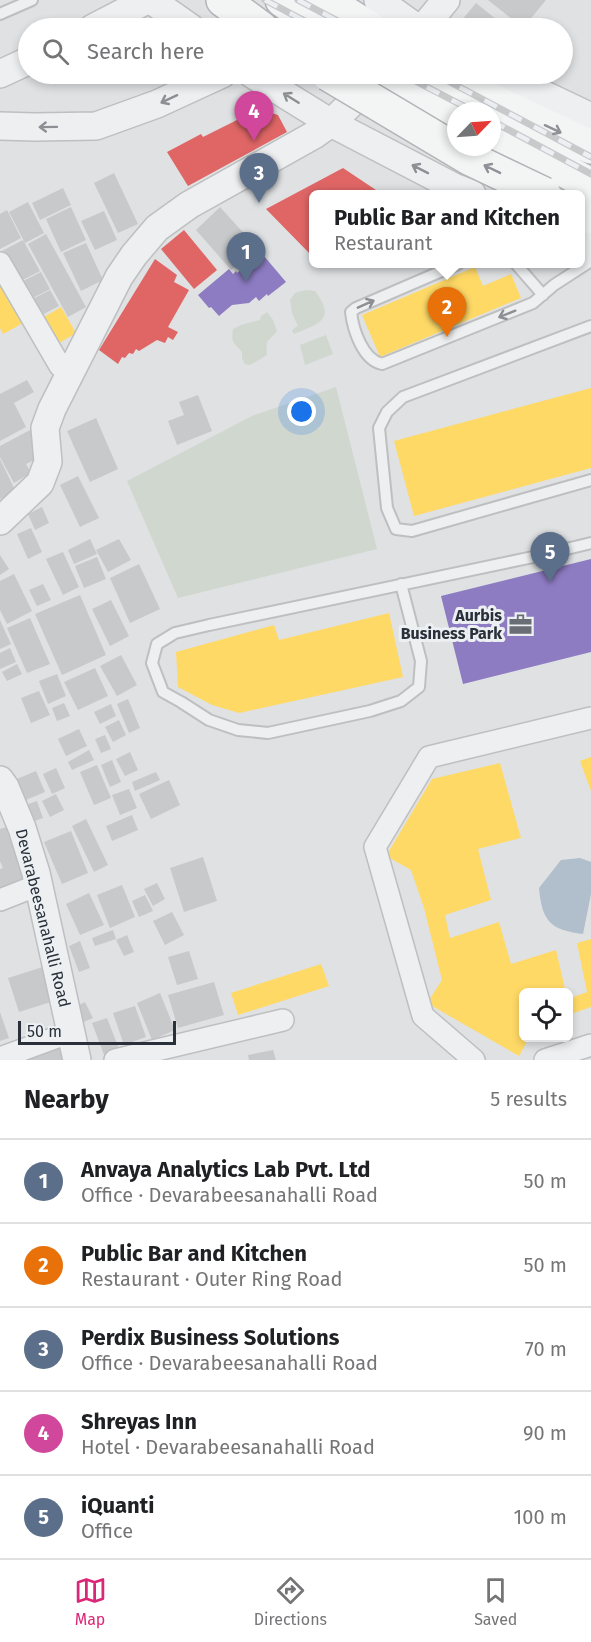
<!DOCTYPE html>
<meta charset="utf-8">
<style>
body{margin:0;font-family:"Fira Sans",sans-serif;background:#f2f2f2;color:#202124}
.controls{position:absolute;right:18px;bottom:18px;display:grid;overflow:hidden;border-radius:9px;box-shadow:0 3px 9px #0003}
.controls button{width:54px;height:54px;display:grid;place-items:center;padding:0;border:0;border-bottom:2px solid #e0e0e0;background:#fff;color:#202124;font:30px sans-serif}
.compass{position:absolute;left:447px;top:102px;width:54px;height:54px;border-radius:50%;background:#fff;box-shadow:0 3px 9px #0003;rotate:65deg}
.scale{position:absolute;left:18px;bottom:15px;width:158px;box-sizing:border-box;padding-left:6px;border:3px solid #29303a;border-top:0;font-size:16px;line-height:21px;white-space:nowrap;color:#29303a;-webkit-text-stroke:4px #ecf0f3;paint-order:stroke}
.you{position:absolute;left:302px;top:412px;width:21px;height:21px;margin:-15px;border:4px solid #fff;border-radius:50%;background:#1a73e8;box-shadow:0 0 0 9px #1a73e833}
.badge{display:grid;place-items:center;width:39px;height:39px;border-radius:50%;background:#db2777;color:#fff;font-size:20px;font-weight:700}
.pin{position:absolute;translate:-50% -50px;filter:drop-shadow(0 2px 3px #0008)}
.pin::after{content:'';position:absolute;top:32px;width:21px;height:18px;background:inherit;clip-path:polygon(0 0,100% 0,50% 100%)}
.popup{position:absolute;left:309px;top:190px;width:276px;height:78px;box-sizing:border-box;display:grid;place-content:center;border-radius:9px;background:#fff;filter:drop-shadow(0 2px 4px #0005);font-size:20px;white-space:nowrap;color:#757577}
.popup b{font-size:22px;color:#202124}
.popup::after{content:'';position:absolute;left:50%;top:100%;margin-left:-12px;border:12px solid transparent;border-top-color:#fff}
.list{margin:0;padding:0;list-style:none}
h2{display:flex;justify-content:space-between;align-items:center;height:78px;margin:0;padding:0 24px;font-size:26px}
h2 small{font-size:20px;font-weight:400;color:#757577}
.list li{display:grid;grid-template-columns:39px 1fr auto;gap:18px;align-items:center;box-sizing:border-box;height:84px;padding:0 24px;border-top:2px solid #e0e0e0}
.list b{display:block;font-size:22px;white-space:nowrap}
.list p{margin:0;font-size:20px;white-space:nowrap;color:#757577}
.list em{font-size:20px;font-style:normal;color:#757577}
.icon{flex:none;width:33px;height:33px;fill:none;stroke:currentColor;stroke-width:2;stroke-linecap:round;stroke-linejoin:round}
.map{position:relative;flex:none;width:591px;height:1060px;overflow:hidden}
.search{position:absolute;background:#fff;box-shadow:0 3px 9px #0003;left:18px;right:18px;top:18px;height:66px;display:flex;align-items:center;gap:15px;box-sizing:border-box;padding:0 21px;border-radius:33px;color:#757577;font-size:22px}
.sheet{height:498px;background:#fff}
nav{display:flex;justify-content:space-around;align-items:center;box-sizing:border-box;height:84px;border-top:2px solid #e0e0e0;background:#fff;font-size:16px;color:#757577}
nav a{display:grid;justify-items:center;gap:3px}
nav .on{color:#db2777}
.map>svg:first-child{display:block}
</style>
<div class="map">
<svg width="591" height="1060" viewBox="0 0 591 1060">
<rect width="100%" height="100%" fill="#dfe1e3"/>
<path fill="#d0d7cf" d="M306,290l9,1c22,29 3,33 -21,43l-2,-4 6,-4 -6,-13 -2,-13 5,-7z
M267,312l6,8 4,11c-8,11 -12,6 -10,24l-17,10 -5,-1 -3,-6v-6c-9,-10 -11,-9 -9,-23l8,-4 19,-5 1,-4z
M326,335l7,19 -28,11 -5,-20z
M336,387l41,162 -199,49 -51,-117 125,-65z"/>
<path fill="#b0bfcb" d="M580,858l11,4v32l-8,40c-33,-4 -41,-13 -44,-46l22,-28z"/>
<path fill="#ffd966" d="M475,267l8,19 28,-12 10,24 -141,59 -18,-42z
M0,272l25,50 -22,12 -3,-6z
M61,307l15,26 -22,13 -15,-26z
M591,388v80l-177,48 -20,-75z
M389,613l14,64 -164,36 -27,-8 -34,-18 -2,-35 98,-27 5,15z
M591,757v34l-11,-30z
M500,763l21,75 -43,11 13,51 -46,15 5,23 49,-16 12,42 45,-14 10,43h-42v45h5l-10,18 -92,-53 15,-23 -18,-72 -13,-38 -25,-14 46,-77z
M591,939v68l-23,8v-16l19,-7 -10,-49z
M321,964l8,22 -91,29 -7,-22z"/>
<path fill="#e06666" d="M262,110l16,5 9,17 -99,54 -21,-34 34,-18 2,3 38,-19 1,2z
M343,168l39,26h-68v64l-48,-49z
M184,230l33,40 -23,19 -33,-40z
M155,259l22,16 -3,7 15,8 -21,37 10,5 -5,8 -5,-3 -3,6 -8,-3 -18,11 -3,-2 -3,5 -4,-1 -4,5 -3,-1 -4,7 -19,-14z"/>
<path fill="#8e7cc3" d="M264,256l22,26 -18,14 -1,-2 -8,7 -3,-4 -7,6 -17,2 -13,11 -8,-9 -2,1 -11,-13 31,-26 4,5 3,-3 1,2 13,-10 2,3z
M591,559v93l-128,32 -22,-88z"/>
<path fill="#c7c9cb" d="M488,0h58l-23,28z
M476,3l31,25h-37l-9,-7z
M114,173l24,51 -20,9 -24,-50z
M63,188l8,17 -31,15 -8,-17z
M28,202l16,31 -19,10 -16,-31z
M71,207l15,33 -25,12 -15,-33z
M220,207l39,43 -16,14 -2,-3 -10,9 -35,-40z
M7,210l14,28 -21,11v-35z
M104,211l13,29 -22,10 -14,-29z
M46,234l40,73 -18,10 -40,-73z
M23,240l17,31 -23,12 -17,-31z
M86,243l17,37 -22,11 -18,-38z
M41,272l9,17 -23,12 -10,-17z
M50,290l9,16 -23,12 -9,-16z
M27,380l7,12 -20,11 12,24 -26,14v-47z
M198,395l14,36 -35,14 -9,-24 16,-6 -5,-13z
M96,418l22,51 -28,13 -23,-51z
M32,429l5,30 -11,5 5,9 -17,10 -14,-26v-11z
M0,459l16,33 -16,7z
M78,476l21,42 -19,9 -20,-42z
M42,507l7,16 -14,7 -7,-16z
M31,528l11,24 -14,7 -11,-25z
M90,539l7,15 -23,10 -6,-14z
M119,539l12,21 -23,12 -12,-22z
M63,552l16,35 -16,8 -17,-36z
M0,555l9,14 -9,6z
M97,557l9,22 -22,9 -9,-22z
M139,564l21,45 -30,14 -20,-45z
M14,574l18,37 -25,13 -7,-14v-29z
M43,584l8,16 -14,6 -8,-16z
M80,595l26,60 -44,20 -27,-61z
M111,600l18,36 -19,10 -18,-37z
M30,618l20,46 -23,9 -20,-45z
M0,620l11,24 -11,5z
M10,648l6,14 -16,7v-16z
M121,655l16,30 -20,11 -17,-30z
M17,664l5,10 -15,7 -5,-9z
M95,668l13,28 -30,14 -14,-28z
M57,674l9,22 -18,8 -9,-23z
M39,691l11,24 -19,8 -10,-25z
M128,699l12,29 -11,5 -12,-29z
M64,703l6,13 -13,5 -5,-13z
M111,704l5,12 -16,8 -6,-12z
M119,720l7,15 -13,7 -8,-15z
M79,729l8,17 -21,10 -8,-17z
M105,735l6,14 -10,4 -6,-14z
M89,750l5,10 -22,10 -4,-8z
M130,752l8,18 -13,6 -9,-17z
M112,760l9,22 -11,5 -9,-22z
M97,765l14,33 -17,7 -14,-33z
M56,768l9,20 -13,6 -9,-20z
M36,771l9,21 -24,10 -9,-21z
M156,772l4,8 -25,11 -3,-9z
M169,780l11,25 -29,14 -12,-25z
M129,789l8,19 -17,7 -8,-20z
M56,794l8,16 -14,7 -8,-16z
M37,801l6,17 -14,5 -6,-17z
M132,815l6,15 -26,11 -6,-15z
M86,819l22,46 -14,7 -22,-46z
M9,826l21,58 -30,13v-28l3,-1 -3,-7v-32z
M71,831l17,42 -26,11 -18,-42z
M203,857l14,44 -33,11 -14,-44z
M157,883l8,16 -12,7 -9,-17z
M122,885l13,32 -25,11 -13,-33z
M89,893l15,32 -24,10 -14,-31z
M145,895l8,16 -14,6 -7,-16z
M172,912l12,23 -19,10 -12,-24z
M113,930l3,9 -21,7 -3,-8z
M127,935l7,17 -10,4 -8,-16z
M80,941l10,27 -11,4 -10,-26z
M189,951l9,28 -21,6 -9,-28z
M46,966l11,34 -38,12 -11,-34z
M214,982l10,33 -46,13 -10,-33z
M160,993l15,37 -23,10 -15,-37z
M85,1002l8,16 -9,4 -7,-16z
M135,1006l11,31 -22,8 -11,-32z
M0,1012l9,26 -9,3z
M107,1018l14,36 -15,6 -14,-37z
M57,1041l8,19h-44z
M273,1050l3,10h-27l-1,-5z"/>
<g fill="none" stroke-linecap="round" stroke-linejoin="round">
<defs>
<path id="service" d="M0,14l32,-14
M458,264l-102,44 -5,4c2,18 12,48 31,52l151,-61 21,-18 37,-24
M516,264l27,31
M591,326l-188,71 -16,15 -8,16 8,80 9,21 16,2 179,-51
M401,584l20,77 -2,26 -18,14 -31,10 -102,22 -30,-3 -29,-10 -28,-18 -18,-10 -11,-29 5,-19 18,-11 34,-8 324,-68 58,-14"/>
<path id="minor" d="M0,263l60,103 10,7
M0,900l38,-15
M0,1058l71,-26
M115,1060l168,-40
M474,1060l-51,-44 -48,-169 54,-90 162,-39
M545,1060l46,-15"/>
<path id="tertiary" d="M151,0l40,28
M378,0l39,28
M93,28l54,-28
M423,28l23,-28
M0,74l28,-13
M252,74l79,49 123,64 18,7
M501,74l90,43
M0,126l35,1 61,-1 61,-22 65,-30
M580,243l11,4
M0,521l40,-38 8,-21 -3,-34 7,-19 67,-132 15,-22 23,-27 32,-23 125,-70 17,-12 44,-43
M0,780l5,7 17,41 14,45 41,187"/>
<path id="trunk" d="M223,0l38,28
M282,0l40,28
M325,0l44,28
M386,74l70,38
M445,74l60,33 86,40
M492,131l99,54
M580,212l11,5"/>
</defs>
<use href="#service" stroke="#bdbfc1" stroke-width="14"/>
<use href="#minor" stroke="#bdbfc1" stroke-width="24"/>
<use href="#tertiary" stroke="#bdbfc1" stroke-width="30"/>
<use href="#trunk" stroke="#b2b4b8" stroke-width="36"/>
<use href="#service" stroke="#eeeff0" stroke-width="10"/>
<use href="#minor" stroke="#eeeff0" stroke-width="21"/>
<use href="#tertiary" stroke="#eeeff0" stroke-width="27"/>
<use href="#trunk" stroke="#f3f4f4" stroke-width="33"/>
<defs>
<path id="rail" d="M265,0l53,28
M298,0l53,28
M402,74l71,37
M435,74l156,83
M492,121l99,53"/>
</defs>
<use href="#rail" stroke="#c8c9cb" stroke-width="7"/>
<use href="#rail" stroke="#ecf0f3" stroke-width="4.5" stroke-dasharray="14" stroke-linecap="butt"/>
<defs>
<path id="trunk-bridge" d="M328,74l141,84 75,36"/>
</defs>
<use href="#trunk-bridge" stroke="#b2b4b8" stroke-width="36" stroke-linecap="butt"/>
<use href="#trunk-bridge" stroke="#f3f4f4" stroke-width="33"/>
</g>
<defs><path id="oneway-shaft" d="M-6 0H5M1.5-3L5.5 0L1.5 3" fill="none" stroke-width="1.6" stroke-linecap="round" stroke-linejoin="round" transform="scale(1.5)"/></defs>
<g stroke="#8c9095">
<use href="#oneway-shaft" transform="translate(291 98) rotate(-148)"/>
<use href="#oneway-shaft" transform="translate(169 99) rotate(155)"/>
<use href="#oneway-shaft" transform="translate(48 127) rotate(179)"/>
<use href="#oneway-shaft" transform="translate(420 169) rotate(-153)"/>
<use href="#oneway-shaft" transform="translate(366 304) rotate(-24)"/>
<use href="#oneway-shaft" transform="translate(507 314) rotate(158)"/>
</g>
<g stroke="#8e9297">
<use href="#oneway-shaft" transform="translate(553 129) rotate(25)"/>
<use href="#oneway-shaft" transform="translate(492 169) rotate(-154)"/>
</g>
<defs>
<symbol id="office-bare" viewBox="-9 -9 18 18"><path d="M-6-3h4V-5.5h4V-3h4V5H-6ZM-1-4.5V-3h2v-1.5ZM-6 0V1H6V0Z" fill="#696e75" stroke="#ecf0f3" stroke-width="2.5" paint-order="stroke"/></symbol>
</defs>
<g fill-rule="evenodd">
<use href="#office-bare" x="504" y="608" width="33" height="33"/>
</g>
<g text-anchor="middle" dominant-baseline="central" stroke-width="6" stroke-linejoin="round" paint-order="stroke">
<g font-size="16" font-weight="bold" fill="#29303a" stroke="#ecf0f3" text-anchor="end">
<text x="502" y="615">Aurbis<tspan x="502" dy="18">Business Park</tspan></text>
</g>
<g font-size="16" fill="#29303a" stroke="#ecf0f3">
<text transform="translate(43 918) rotate(76)">Devarabeesanahalli Road</text>
</g>
</g>
</svg>
<div class="controls">
<button><svg class="icon" aria-label="locate" viewBox="0 0 24 24"><circle cx="12" cy="12" r="6"/><path d="M12 2v4M12 18v4M2 12h4M18 12h4"/></svg></button>
</div>
<svg class="compass" viewBox="-18 -18 36 36"><path d="M0-13l5 13h-10z" fill="#e53935"/><path d="M0 13l5-13h-10z" fill="#757577"/></svg>
<div class="scale">50 m</div>
<div class="you"></div>
<div class="pin badge" style="left:246px;top:282px;background:#5c6f8a">1</div>
<div class="pin badge" style="left:447px;top:337px;background:#e8710a">2</div>
<div class="popup"><b>Public Bar and Kitchen</b>Restaurant</div>
<div class="pin badge" style="left:259px;top:203px;background:#5c6f8a">3</div>
<div class="pin badge" style="left:254px;top:141px;background:#d1479c">4</div>
<div class="pin badge" style="left:550px;top:582px;background:#5c6f8a">5</div>
<div class="search"><svg class="icon" aria-label="search" viewBox="0 0 24 24"><circle cx="10" cy="10" r="6"/><path d="M15 15l6 6"/></svg>Search here</div>
</div>
<section class="sheet">
<h2>Nearby<small>5 results</small></h2>
<ul class="list">
<li><span class="badge" style="background:#5c6f8a">1</span><div><b>Anvaya Analytics Lab Pvt. Ltd</b><p>Office · Devarabeesanahalli Road</p></div><em>50 m</em></li>
<li><span class="badge" style="background:#e8710a">2</span><div><b>Public Bar and Kitchen</b><p>Restaurant · Outer Ring Road</p></div><em>50 m</em></li>
<li><span class="badge" style="background:#5c6f8a">3</span><div><b>Perdix Business Solutions</b><p>Office · Devarabeesanahalli Road</p></div><em>70 m</em></li>
<li><span class="badge" style="background:#d1479c">4</span><div><b>Shreyas Inn</b><p>Hotel · Devarabeesanahalli Road</p></div><em>90 m</em></li>
<li><span class="badge" style="background:#5c6f8a">5</span><div><b>iQuanti</b><p>Office</p></div><em>100 m</em></li>
</ul>
</section>
<nav>
<a class="on"><svg class="icon" aria-label="map" viewBox="0 0 24 24"><path d="M3 6l6-2 6 2 6-2v14l-6 2-6-2-6 2zM9 4v14M15 6v14"/></svg>Map</a>
<a><svg class="icon" aria-label="directions" viewBox="0 0 24 24"><path d="M12 3l9 9-9 9-9-9zM9 14v-3h6M13 9l2 2-2 2"/></svg>Directions</a>
<a><svg class="icon" aria-label="saved" viewBox="0 0 24 24"><path d="M7 4h10v16l-5-4-5 4z"/></svg>Saved</a>
</nav>
